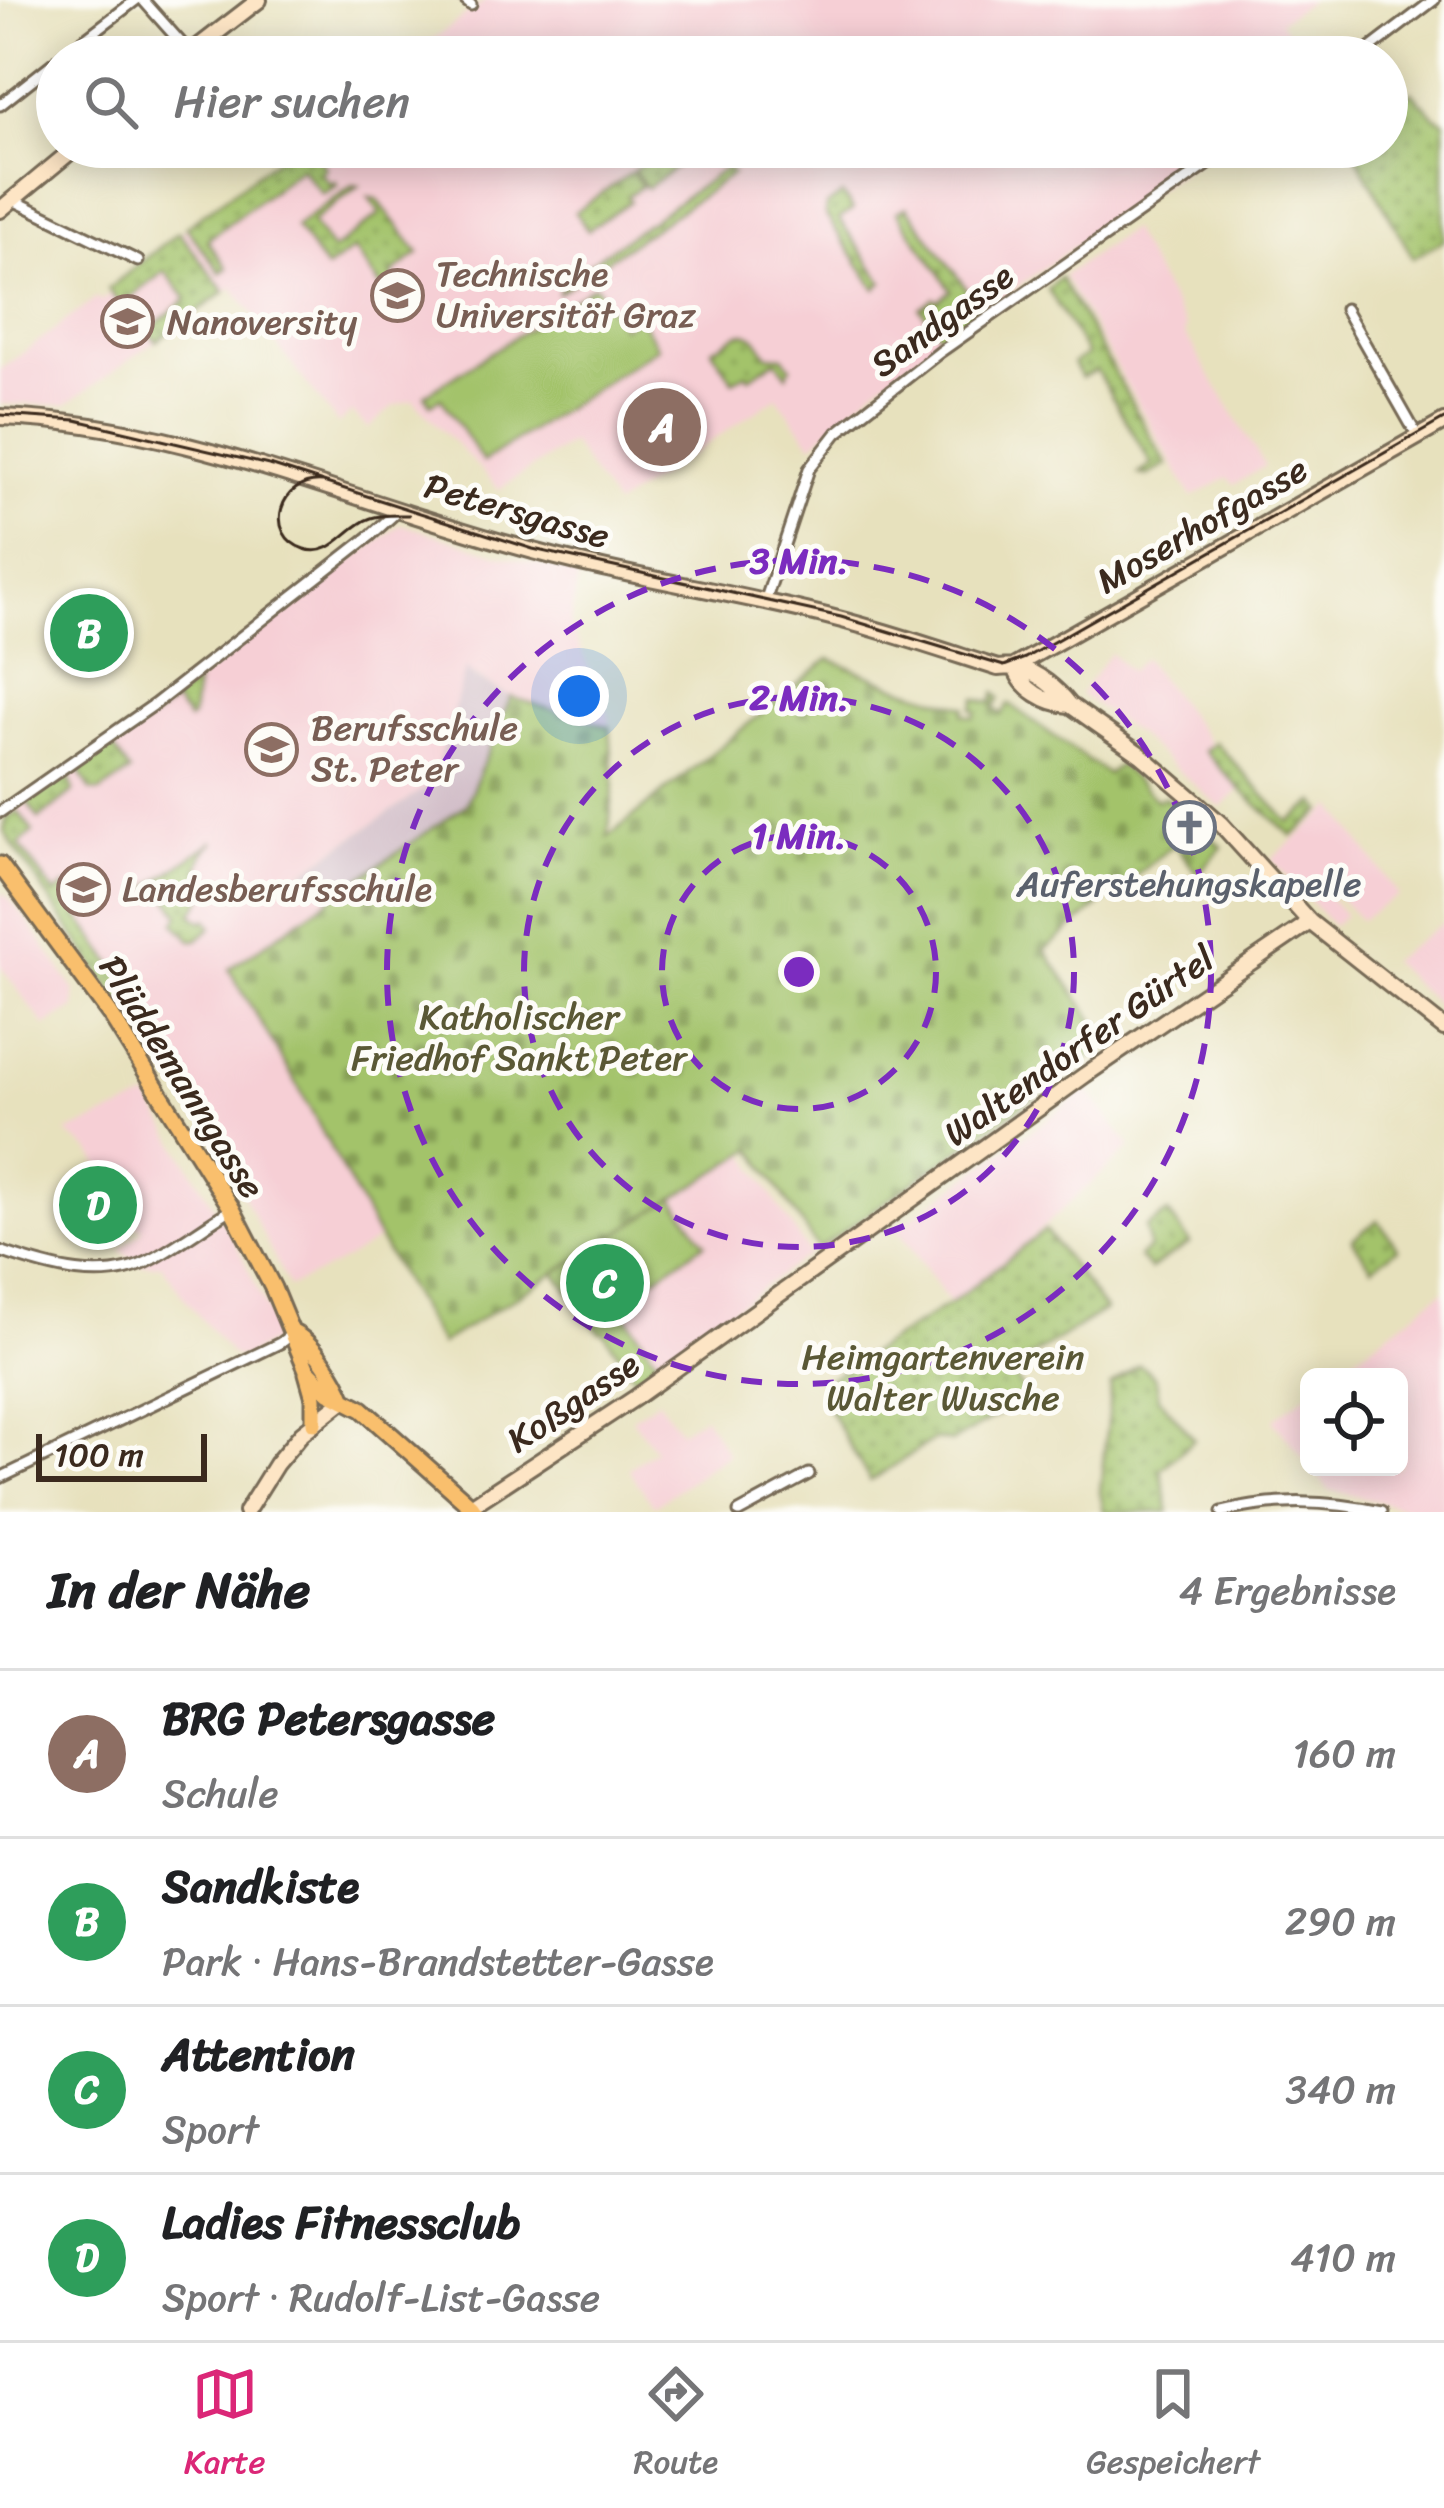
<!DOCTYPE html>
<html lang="de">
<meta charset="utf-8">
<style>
body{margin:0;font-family:Sriracha,sans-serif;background:#f6f6f6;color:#202124}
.controls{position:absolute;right:36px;bottom:36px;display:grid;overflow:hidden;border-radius:18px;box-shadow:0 6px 30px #0003}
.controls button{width:108px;height:108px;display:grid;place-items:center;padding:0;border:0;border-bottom:3px solid #e0e0e0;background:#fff;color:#202124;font:60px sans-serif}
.scale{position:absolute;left:36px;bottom:30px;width:171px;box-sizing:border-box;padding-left:12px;border:6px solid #3b2a1e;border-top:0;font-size:33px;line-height:42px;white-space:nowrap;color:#3b2a1e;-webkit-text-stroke:9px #fdfcf7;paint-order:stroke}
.you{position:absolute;left:579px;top:696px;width:42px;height:42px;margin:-30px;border:9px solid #fff;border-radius:50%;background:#1a73e8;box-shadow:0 0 0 18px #1a73e833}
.badge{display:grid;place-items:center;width:78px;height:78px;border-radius:50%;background:#db2777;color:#fff;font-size:39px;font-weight:700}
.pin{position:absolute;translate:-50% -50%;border:6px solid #fff;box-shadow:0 3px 12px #0006}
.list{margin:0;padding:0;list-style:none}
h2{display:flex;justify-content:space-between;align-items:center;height:156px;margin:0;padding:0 48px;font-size:51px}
h2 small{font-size:39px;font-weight:400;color:#757577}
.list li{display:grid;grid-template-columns:78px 1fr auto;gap:36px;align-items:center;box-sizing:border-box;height:168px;padding:0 48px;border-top:3px solid #e0e0e0}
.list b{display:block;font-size:45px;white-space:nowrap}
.list p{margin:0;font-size:39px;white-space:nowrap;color:#757577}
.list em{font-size:39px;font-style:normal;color:#757577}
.icon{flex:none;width:66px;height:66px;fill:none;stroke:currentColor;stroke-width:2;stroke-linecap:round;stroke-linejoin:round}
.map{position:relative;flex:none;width:1444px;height:1512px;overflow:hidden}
.search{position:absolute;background:#fff;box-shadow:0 6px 30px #0003;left:36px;right:36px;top:36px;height:132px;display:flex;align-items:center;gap:30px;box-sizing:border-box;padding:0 42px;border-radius:66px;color:#757577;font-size:45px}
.sheet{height:828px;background:#fff}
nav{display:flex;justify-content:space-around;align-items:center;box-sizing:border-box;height:168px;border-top:3px solid #e0e0e0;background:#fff;font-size:33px;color:#757577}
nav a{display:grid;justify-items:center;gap:6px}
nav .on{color:#db2777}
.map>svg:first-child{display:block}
</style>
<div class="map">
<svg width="1444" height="1512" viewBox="0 0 1444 1512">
<defs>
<pattern id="green-dots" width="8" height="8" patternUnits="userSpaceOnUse" patternTransform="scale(3)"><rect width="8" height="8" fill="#a3c36b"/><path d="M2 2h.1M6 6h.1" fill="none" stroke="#869f57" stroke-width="1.8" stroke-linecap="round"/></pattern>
<pattern id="cemetery-stones" width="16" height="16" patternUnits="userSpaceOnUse" patternTransform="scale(3)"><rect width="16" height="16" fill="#a3c36b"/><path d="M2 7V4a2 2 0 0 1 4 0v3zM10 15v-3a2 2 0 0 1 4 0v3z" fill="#869f57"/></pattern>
</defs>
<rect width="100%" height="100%" fill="#fdfcf7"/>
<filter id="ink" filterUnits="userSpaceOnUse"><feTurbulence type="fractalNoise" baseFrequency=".00833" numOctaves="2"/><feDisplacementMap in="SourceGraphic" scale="24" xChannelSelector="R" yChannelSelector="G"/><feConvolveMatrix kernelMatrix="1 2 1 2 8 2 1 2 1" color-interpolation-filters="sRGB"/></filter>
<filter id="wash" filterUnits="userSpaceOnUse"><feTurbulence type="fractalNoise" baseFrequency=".004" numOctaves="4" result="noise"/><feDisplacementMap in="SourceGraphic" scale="48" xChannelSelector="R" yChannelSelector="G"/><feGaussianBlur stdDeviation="2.7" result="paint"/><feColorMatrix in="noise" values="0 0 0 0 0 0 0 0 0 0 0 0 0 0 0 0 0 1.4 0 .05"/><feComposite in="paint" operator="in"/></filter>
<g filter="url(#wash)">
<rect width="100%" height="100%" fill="#e7e1bd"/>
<path fill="#f6cfd5" d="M486,0h825l-31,21 24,36h-895z
M292,147h923l-336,238 -67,59 -35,-47 -162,109 -44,-63 -72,46 -86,-89 -21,7 -24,22 -16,-17 -14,12 -106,-137 -166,118 -66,-1v-34l96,-72 5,3 4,-3 5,-4 -2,-5z
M1130,229l56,98 -1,7 80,132 -31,19 -6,-7 -36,19 -129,-221z
M401,524l103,32 75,18 -9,51 39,90 1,12 -99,-30 -39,-22 -6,-6 -34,114 -131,90 14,4 15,22 -101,70 69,117 81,153 -40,24 -50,24 -49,-98v-8l-32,-52 -93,-130 -112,-167 2,-14 65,-48 108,-73 99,-82z
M1110,653l20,18 14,-13 64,82 3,5 -6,6 35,38 -19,19 -85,-74 -56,-40z
M1334,806l65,89 -39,25 -32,-33 -4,5 21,23 -12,11 -62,-67z
M0,894l6,1 23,28 46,68v17l-30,18 -45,-60z
M1444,922v90l-54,-51z
M1087,1090l44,57 -138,126 -43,31 -53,-75z
M149,1098l86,143 43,92 -1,6 -33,19 -12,-2 -47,-57 -23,-34h-21l-21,-15 23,-20 -9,-7 -44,-73 -24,-17z
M746,1153l63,101 -150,108 -33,-47 7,-22 72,-49 -31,-46z
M1444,1290v222h-23l-92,-22 -18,-23h88v-90h-70z
M1309,1392v73l-36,-45z
M658,1400l22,31 24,-15 24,38 -74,52 -26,-37 27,-19 -23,-32z"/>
<path fill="#d1bdc8" d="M466,668l8,9 37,20 -45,108 -136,94 -15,-22 -8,-4 -11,4 136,-94z"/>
<path fill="url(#green-dots)" stroke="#6f7644" stroke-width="3" d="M1412,92l23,25 9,4v119l-31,18 -62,-111h36v-36z
M292,147h17l17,21 -5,5 10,11 4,-3 3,4 -16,9 -21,-26 -94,72 20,28 -6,5 -35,-46z
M668,147h29l-10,7 2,4 -42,30 -13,-18z
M727,167l6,7 -176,120 8,-13z
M632,172l10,14 -15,10 3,5 -42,29 -13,-18z
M353,185l6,1 -47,36 20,29 48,-37 -11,-16 8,1 42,54 -28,22 3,5 -12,9 -28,-40 -28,20 -31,-42z
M842,194l11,15 -14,10 44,63 -7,7 -51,-75 1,-8z
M907,207l75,103 -39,29 -23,-31 14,-10 3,3 14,-11 -54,-78z
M179,232l46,60 -69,49 -9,-10 40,-32 -22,-28 -45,34 -12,-16z
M1060,278l107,187 -20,11 -8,-2 13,-9 -56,-95 -15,8 -8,-15 14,-8 -39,-66z
M746,333l10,5 12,17 15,1 8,11 -4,8 -11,-15 -26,17 -4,-4 -13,8 -21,-32 26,-15z
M196,683l-4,34 -4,3 -14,-18 -61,45 17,25 -30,20 -9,-1 -14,-24z
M1215,742l74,80 27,-20 7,9 -31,25 -52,-47 -36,-38z
M65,775l5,2 3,15 -34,27 -12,-17z
M18,811l15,21 -14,13 36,48 11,-7 16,23 -5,5 57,79 -15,9 -115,-170 2,-13z
M214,841c-16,15 -19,32 -7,51l-15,22 11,8 4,-3 5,8 -15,13h-6l-16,-17 5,-8 -19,-27 -8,5 -4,-6z
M1168,1213l22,30 -40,26 -11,-12 10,-9 -4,-20z
M1378,1220l20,28 -26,19 -20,-28z
M1045,1230l60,80 -94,59 15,29 -74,44 -17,-3 -65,42 -45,-78 13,-9 -8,-16 120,-74z
M1139,1365c15,8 19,14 19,31l36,43 -33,31 8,42h-65l-4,-20 11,-107z"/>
<path fill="url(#cemetery-stones)" stroke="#6f7644" stroke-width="3" d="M829,659l72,29 64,19 -2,7 11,3 3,-6 -5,-2 4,-11 16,5 3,-10 5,5 -6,11 8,5 7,-10 98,70 12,-9 38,35 8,-3 57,50 -24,27 -24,-30 -129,106 65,94 -292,205 -65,-100 -313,195 -61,-105 -81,-153 -69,-117 237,-164 45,-108 99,30 4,57 -6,53z"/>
<path fill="#a3c36b" stroke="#6f7644" stroke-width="3" d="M595,285l27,42 17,-10 19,30 -175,115 -42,-64 -10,6 -6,-9z
M674,1198l31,45 -72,50 -7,22 33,47 -24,16 -32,-47 -3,1 -45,-59z"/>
</g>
<g filter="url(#ink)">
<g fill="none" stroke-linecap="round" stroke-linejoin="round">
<defs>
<path id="street" d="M143,0l48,54
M465,0l6,5
M61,57l75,-57
M1359,57l75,-57
M0,105l57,-45
M13,200l125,61
M1345,309l73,128
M765,602l44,-133 28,-36 103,-81 293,-205
M0,812l155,-108 215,-168 30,-27
M0,1251c49,17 105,35 153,8 27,-15 52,-34 79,-50
M0,1478l280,-135 13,-10
M739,1512l70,-38
M1222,1512c51,-13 107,-12 159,0"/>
<path id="secondary" d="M185,57l74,-57
M0,210l76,-63
M0,417c177,6 343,81 512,128 96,28 196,43 294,66 65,15 129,37 192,57 7,0 14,-2 21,0 18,3 40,23 51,37l71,50 55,47 25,22 89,98 134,106
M1015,666l429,-244
M1015,666c5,23 33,38 55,39
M471,1506l164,-108 450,-323 225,-153
M246,1512l30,-48 26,-31 42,-33"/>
<path id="primary" d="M0,865l110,149 122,195 41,79 34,82 22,22 33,17 109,97 4,6
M293,1333c21,10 43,46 51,67
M307,1373l7,25v25"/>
</defs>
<use href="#street" stroke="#776a56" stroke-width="15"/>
<use href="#secondary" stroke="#776a56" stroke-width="20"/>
<use href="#primary" stroke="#776a56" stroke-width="21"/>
<use href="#street" stroke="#fff" stroke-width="9"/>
<use href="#secondary" stroke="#fde5c5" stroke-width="14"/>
<use href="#primary" stroke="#f9bf6d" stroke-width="15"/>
<path stroke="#3b2a1e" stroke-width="3" d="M0,415l76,5 197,46 260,83 308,68 163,49 21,-8 419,-239
M323,482c-44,-4 -60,53 -19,67 29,10 42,-23 67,-31 11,-4 26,-3 38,-3"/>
</g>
</g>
<g fill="none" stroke="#7b2cbf" stroke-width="6" stroke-dasharray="21 15">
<circle cx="799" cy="972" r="137"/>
<circle cx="799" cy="972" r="275"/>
<circle cx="799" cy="972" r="412"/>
</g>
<defs>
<symbol id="university-ring" viewBox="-11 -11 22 22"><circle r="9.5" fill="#fdfcf7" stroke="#8d6e63" stroke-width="1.5"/><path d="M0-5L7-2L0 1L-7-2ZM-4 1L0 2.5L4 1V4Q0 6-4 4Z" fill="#8d6e63"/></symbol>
<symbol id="school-ring" viewBox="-11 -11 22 22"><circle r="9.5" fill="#fdfcf7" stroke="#8d6e63" stroke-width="1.5"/><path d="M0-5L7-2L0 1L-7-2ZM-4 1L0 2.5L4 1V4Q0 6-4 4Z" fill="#8d6e63"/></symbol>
<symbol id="church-ring" viewBox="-11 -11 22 22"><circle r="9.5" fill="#fdfcf7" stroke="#6b7280" stroke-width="1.5"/><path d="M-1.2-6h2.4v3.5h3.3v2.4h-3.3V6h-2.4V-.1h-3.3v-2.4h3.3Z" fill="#6b7280"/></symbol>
</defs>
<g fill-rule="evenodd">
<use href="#university-ring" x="368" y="266" width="59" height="59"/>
<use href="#school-ring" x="98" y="292" width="59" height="59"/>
<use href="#school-ring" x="242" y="720" width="59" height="59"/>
<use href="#church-ring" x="1160" y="798" width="59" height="59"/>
<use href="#school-ring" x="54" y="860" width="59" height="59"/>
</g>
<g text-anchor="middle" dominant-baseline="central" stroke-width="10" stroke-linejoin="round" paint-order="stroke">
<g font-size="36" fill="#785e54" stroke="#fdfcf7" text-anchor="start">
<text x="436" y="274">Technische<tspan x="436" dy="41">Universität Graz</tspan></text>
<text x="167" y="322">Nanoversity</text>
<text x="311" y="728">Berufsschule<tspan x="311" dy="41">St. Peter</tspan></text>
<text x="122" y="889">Landesberufsschule</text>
</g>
<g font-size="36" fill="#3b2a1e" stroke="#fdfcf7">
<text transform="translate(942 320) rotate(-36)">Sandgasse</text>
<text transform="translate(517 511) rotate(16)">Petersgasse</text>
<text transform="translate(1202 525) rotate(-30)">Moserhofgasse</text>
<text transform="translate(1079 1046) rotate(-35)">Waltendorfer Gürtel</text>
<text transform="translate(182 1077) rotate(58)">Plüddemanngasse</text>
<text transform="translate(573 1402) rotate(-34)">Koßgasse</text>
</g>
<g font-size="36" fill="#5b616d" stroke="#fdfcf7">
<text x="1189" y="884">Auferstehungskapelle</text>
</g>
<g font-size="36" fill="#5a5835" stroke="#fdfcf7">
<text x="519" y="1017">Katholischer<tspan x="519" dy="41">Friedhof Sankt Peter</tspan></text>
<text x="943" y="1357">Heimgartenverein<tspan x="943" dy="41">Walter Wusche</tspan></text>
</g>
</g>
<circle cx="799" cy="972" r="18" fill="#7b2cbf" stroke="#fdfcf7" stroke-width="6"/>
<g font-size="36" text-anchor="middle" font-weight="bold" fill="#7b2cbf" stroke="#fdfcf7" stroke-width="10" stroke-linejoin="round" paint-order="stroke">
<text x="799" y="573">3 Min.</text>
<text x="799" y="710">2 Min.</text>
<text x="799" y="848">1 Min.</text>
</g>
</svg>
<div class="controls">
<button><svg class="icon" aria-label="locate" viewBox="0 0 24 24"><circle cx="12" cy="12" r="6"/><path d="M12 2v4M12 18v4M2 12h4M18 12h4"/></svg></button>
</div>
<div class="scale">100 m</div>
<div class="you"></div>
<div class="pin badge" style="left:662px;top:427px;background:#8d6e63">A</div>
<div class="pin badge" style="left:89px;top:633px;background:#2e9e5b">B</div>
<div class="pin badge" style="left:605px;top:1283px;background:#2e9e5b">C</div>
<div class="pin badge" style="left:98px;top:1205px;background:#2e9e5b">D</div>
<div class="search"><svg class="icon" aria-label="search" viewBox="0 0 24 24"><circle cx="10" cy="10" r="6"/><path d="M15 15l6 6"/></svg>Hier suchen</div>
</div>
<section class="sheet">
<h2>In der Nähe<small>4 Ergebnisse</small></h2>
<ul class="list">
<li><span class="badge" style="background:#8d6e63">A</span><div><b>BRG Petersgasse</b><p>Schule</p></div><em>160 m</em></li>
<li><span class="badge" style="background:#2e9e5b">B</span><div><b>Sandkiste</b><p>Park · Hans-Brandstetter-Gasse</p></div><em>290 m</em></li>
<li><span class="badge" style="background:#2e9e5b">C</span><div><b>Attention</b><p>Sport</p></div><em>340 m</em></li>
<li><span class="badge" style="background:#2e9e5b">D</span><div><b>Ladies Fitnessclub</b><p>Sport · Rudolf-List-Gasse</p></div><em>410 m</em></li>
</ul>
</section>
<nav>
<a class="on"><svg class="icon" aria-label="map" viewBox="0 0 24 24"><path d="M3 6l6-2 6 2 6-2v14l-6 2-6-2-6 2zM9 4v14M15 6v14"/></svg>Karte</a>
<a><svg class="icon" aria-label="directions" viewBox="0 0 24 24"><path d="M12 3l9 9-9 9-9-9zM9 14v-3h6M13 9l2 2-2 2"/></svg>Route</a>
<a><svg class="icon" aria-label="saved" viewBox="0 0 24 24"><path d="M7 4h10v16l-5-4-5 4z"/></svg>Gespeichert</a>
</nav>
